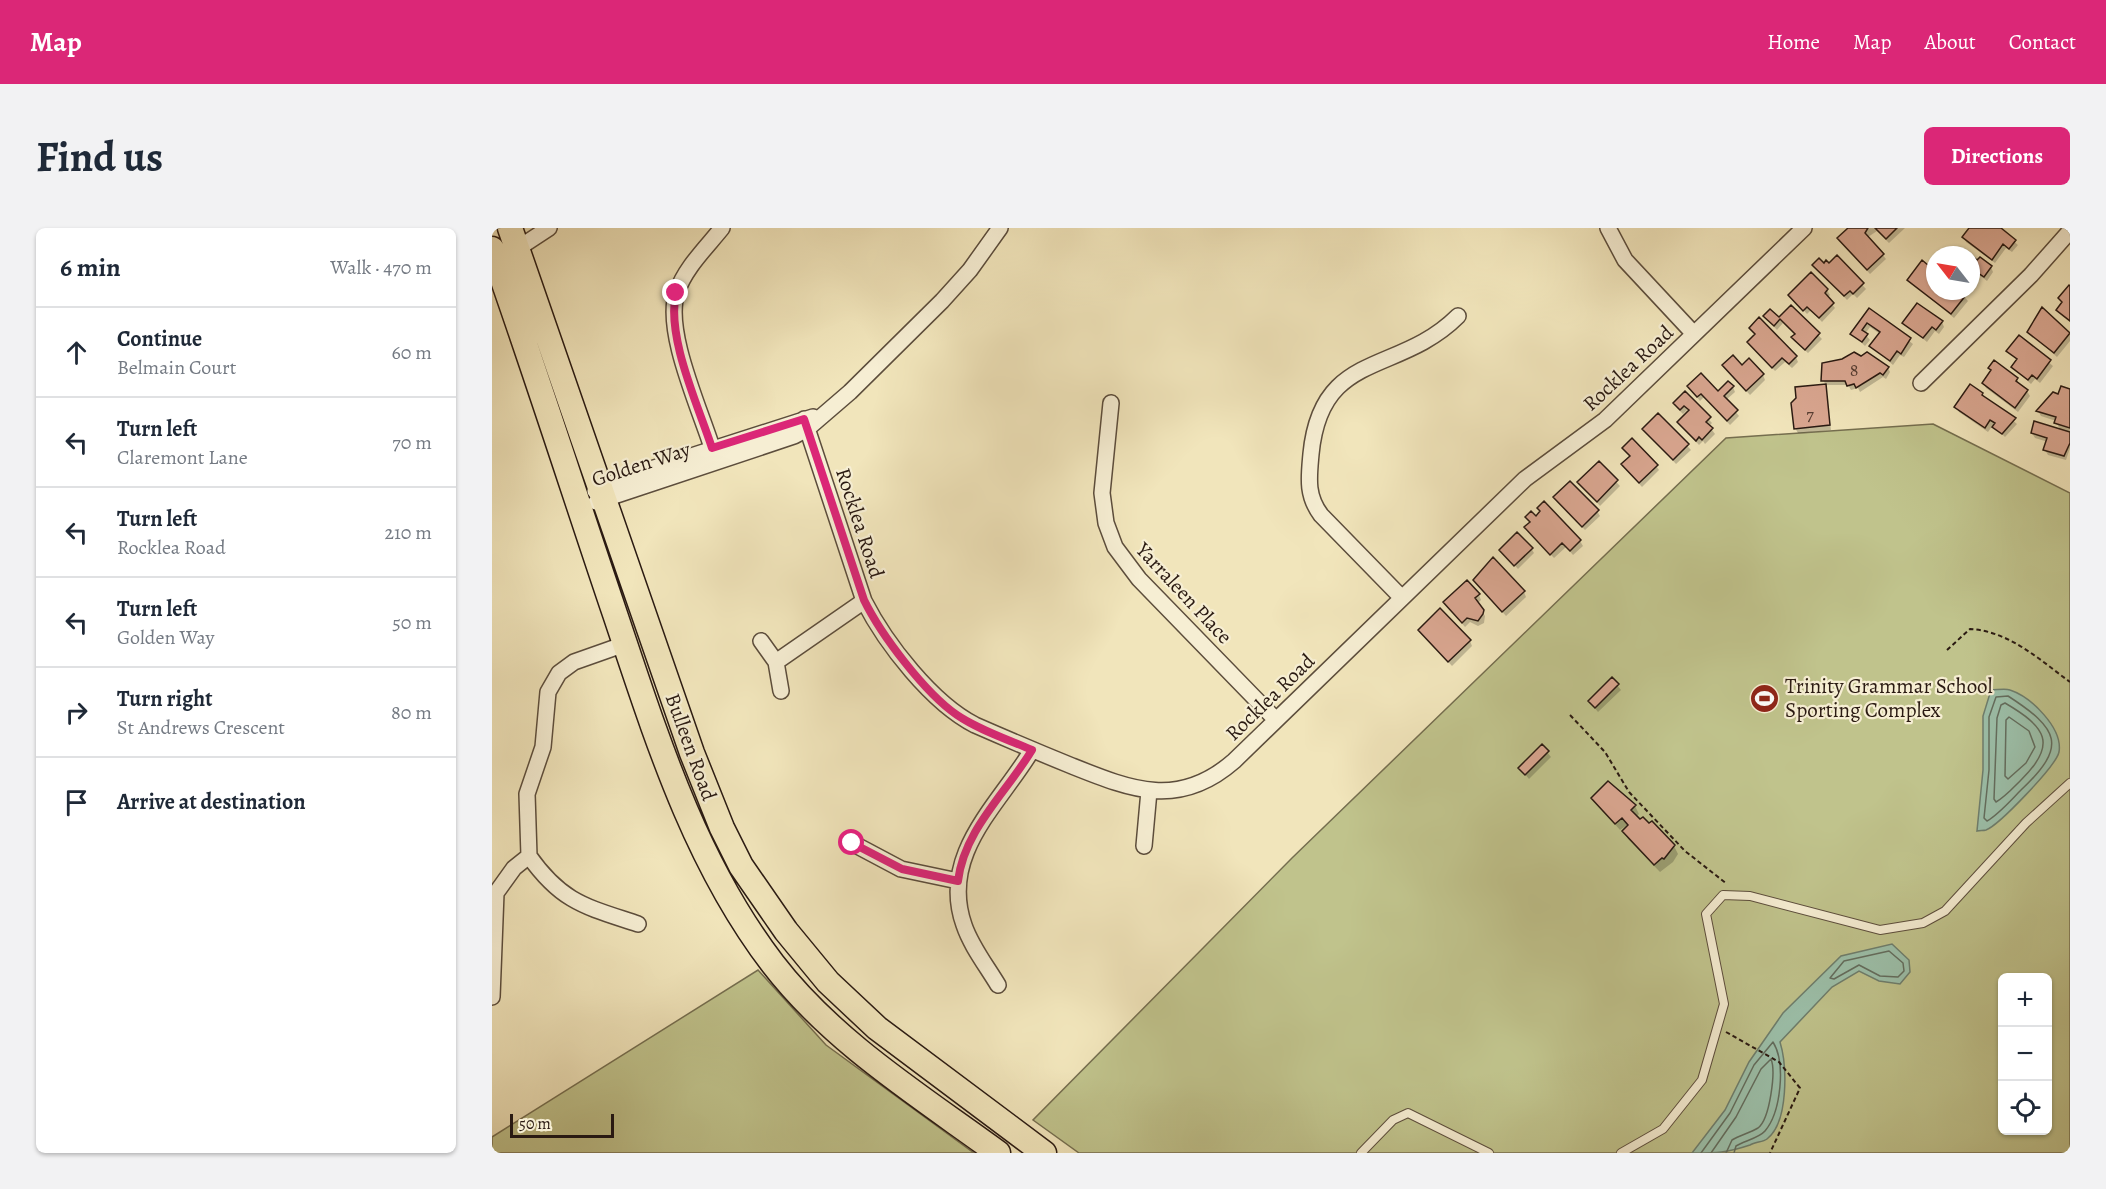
<!DOCTYPE html>
<meta charset="utf-8">
<style>
body{margin:0;font-family:Alegreya,serif;background:#f2f2f3;color:#1f2937}
.controls{position:absolute;right:18px;bottom:18px;display:grid;overflow:hidden;border-radius:9px;box-shadow:0 2px 4px #0004}
.controls button{width:54px;height:54px;display:grid;place-items:center;padding:0;border:0;border-bottom:2px solid #e0e1e3;background:#fff;color:#1f2937;font:30px sans-serif}
.compass{position:absolute;left:1434px;top:18px;width:54px;height:54px;border-radius:50%;background:#fff;box-shadow:0 2px 4px #0004;rotate:301deg}
.scale{position:absolute;left:18px;bottom:15px;width:104px;box-sizing:border-box;padding-left:6px;border:3px solid #2a1a12;border-top:0;font-size:16px;line-height:21px;white-space:nowrap;color:#2a1a12;-webkit-text-stroke:4px #f6eed3;paint-order:stroke}
.stop{position:absolute;width:18px;height:18px;margin:-14px;border:4px solid #db2777;border-radius:50%;background:#fff}
.stop.end{background:#db2777;border-color:#fff;box-shadow:0 2px 6px #0008}
.list{margin:0;padding:0;list-style:none}
h2{display:flex;justify-content:space-between;align-items:center;height:78px;margin:0;padding:0 24px;font-size:26px}
h2 small{font-size:20px;font-weight:400;color:#747a83}
.list li{display:grid;grid-template-columns:39px 1fr auto;gap:18px;align-items:center;box-sizing:border-box;height:90px;padding:0 24px;border-top:2px solid #e0e1e3}
.list b{display:block;font-size:22px;white-space:nowrap}
.list p{margin:0;font-size:20px;white-space:nowrap;color:#747a83}
.list em{font-size:20px;font-style:normal;color:#747a83}
.icon{flex:none;width:33px;height:33px;fill:none;stroke:currentColor;stroke-width:2;stroke-linecap:round;stroke-linejoin:round}
.map{position:relative;flex:none;width:1578px;height:925px;overflow:hidden;border-radius:9px}
header{display:flex;align-items:center;gap:36px;box-sizing:border-box;height:84px;padding:0 30px;background:#db2777;color:#fff}
header strong{font-size:28px}
nav{display:flex;gap:33px;margin-inline-start:auto;font-size:21px}
.intro{display:flex;align-items:center;justify-content:space-between;box-sizing:border-box;height:144px;padding:0 36px}
h1{margin:0;font-size:42px}
.button{padding:15px 27px;border-radius:9px;background:#db2777;color:#fff;font-size:21px;font-weight:700}
main{display:flex;gap:36px;padding:0 36px}
aside{flex:1;background:#fff;border-radius:9px;box-shadow:0 2px 4px #0004}
.map>svg:first-child{display:block}
</style>
<header>
<strong>Map</strong>
<nav><a>Home</a><a>Map</a><a>About</a><a>Contact</a></nav>
</header>
<div class="intro"><h1>Find us</h1><a class="button">Directions</a></div>
<main>
<aside>
<h2>6 min<small>Walk · 470 m</small></h2>
<ul class="list">
<li><svg class="icon" aria-label="ahead" viewBox="0 0 24 24"><path d="M12 20V5M6 11l6-6 6 6"/></svg><div><b>Continue</b><p>Belmain Court</p></div><em>60 m</em></li>
<li><svg class="icon" aria-label="left" viewBox="0 0 24 24"><path d="M17 20v-9H6M10 6l-5 5 5 5"/></svg><div><b>Turn left</b><p>Claremont Lane</p></div><em>70 m</em></li>
<li><svg class="icon" aria-label="left" viewBox="0 0 24 24"><path d="M17 20v-9H6M10 6l-5 5 5 5"/></svg><div><b>Turn left</b><p>Rocklea Road</p></div><em>210 m</em></li>
<li><svg class="icon" aria-label="left" viewBox="0 0 24 24"><path d="M17 20v-9H6M10 6l-5 5 5 5"/></svg><div><b>Turn left</b><p>Golden Way</p></div><em>50 m</em></li>
<li><svg class="icon" aria-label="right" viewBox="0 0 24 24"><path d="M7 20v-9h11M14 6l5 5-5 5"/></svg><div><b>Turn right</b><p>St Andrews Crescent</p></div><em>80 m</em></li>
<li><svg class="icon" aria-label="arrive" viewBox="0 0 24 24"><path d="M6 21V4h12l-3 4 3 4H6"/></svg><div><b>Arrive at destination</b></div></li>
</ul>
</aside>
<div class="map">
<svg width="1578" height="925" viewBox="0 0 1578 925">
<rect width="100%" height="100%" fill="#f1e5bb"/>
<filter id="stains"><feTurbulence type="fractalNoise" baseFrequency=".00333" numOctaves="4"/><feColorMatrix values="0 0 0 0 .2 0 0 0 0 .09 0 0 0 0 .02 0 0 0 .5 -.17"/></filter>
<radialGradient id="worn" r=".72"><stop offset=".6" stop-color="#630" stop-opacity="0"/><stop offset="1" stop-color="#630" stop-opacity=".3"/></radialGradient>
<path fill="#c0c38c" stroke="#756e4f" stroke-width="1.5" fill-rule="evenodd" d="M1441,196l137,69v660h-991l-46,-33 259,-262 434,-420zM1510,750h46v152h-46z
M266,742l68,75 148,108h-482v-16z"/>
<path fill="#9cc0aa" stroke="#6e7e6d" stroke-width="1.5" d="M1499,462c6,0 14,-2 19,0 21,7 53,38 49,62 -3,14 -60,73 -73,78 -3,1 -6,0 -9,1l6,-61v-54z
M1400,716l17,16 1,12 -10,12 -21,-3 -20,-10 -27,16 -52,55c7,23 9,80 -13,97 -4,3 -12,3 -17,6 -24,8 -33,8 -58,8l33,-43 24,-48 34,-49 58,-57z"/>
<path fill="#0003" d="M1359,0h54l-16,15 -12,-12 -9,6 18,22 -16,15 -28,-31z
M1479,0h27l20,17 -6,7 -6,-4 -11,15 -29,-21 -2,-5z
M1479,29l20,10 2,5 -6,9 -9,-7 -7,10z
M1345,30l29,31 -9,9 -4,-4 -6,6 -33,-35h15z
M1443,45v18h24l9,10 -14,17 -46,-38z
M1319,46l16,16 3,5 -3,3 8,10 -13,14 -11,-12 -4,4 -17,-19z
M1299,79l31,32 -14,14 -12,-11 -3,-4 3,-3 -13,-12 -6,7 -12,-13 14,2z
M1551,81l27,26v6l-13,16 -28,-25z
M1377,82l44,34 -9,13 -4,-2 -7,10 -22,-19 9,-12 -10,-7 -5,7 5,6 -5,6 -13,-12z
M1450,94l2,5 -5,7 -4,-3 -8,11 -23,-19z
M1258,100l46,29 2,5 -6,6 -7,-6 -10,9 -27,-29 8,-7z
M1527,109l34,29 -13,17 -5,-4 -4,5 -19,-17 5,-7 -9,-9z
M1231,138l19,1 21,8 2,5 -15,15z
M1396,140l2,4 -4,7 -3,-2 -23,15 -2,-4 -7,2 -3,-5h-22l-3,-5z
M1498,140l27,11 2,6 8,6 3,5 -12,16 -32,-24 -2,-4 8,-12z
M1333,158l6,44 -33,3 -3,-5z
M1197,159l28,6 16,-6 2,5 -9,8 13,16 -9,9 -26,-28 -4,4z
M1578,161v59l-4,12 -18,-5 -3,-5 3,-8 -13,-4 -3,-5 28,-3 -4,-9 -15,-5 -3,-5z
M1193,166l27,29 -3,3 6,8 -10,10 -2,-3 -4,4 -20,-22 15,-16 -2,-2 -9,9 -6,-6 -2,-4z
M1490,166l35,30 -12,13 -12,-12 -5,7 -29,-20 -3,-5z
M1166,187l33,35 -15,14 -32,-35z
M1132,220l32,18 3,4 -17,17 -20,-22 8,-8z
M1106,235l22,23 -20,20 -21,-24z
M1066,274l39,9 3,5 -15,14z
M1049,284l39,29 3,5 -10,9 -7,-8 -12,11 -25,-26 -3,-5z
M1039,320l3,5 -16,16 -17,-19z
M983,353l49,11 2,5 -20,19z
M987,367l2,5 -4,4 8,12 -1,7 -6,3 -8,-4 -5,5 -21,-25z
M927,402l51,11 2,5 -20,20z
M1120,451l9,11 -23,22 -9,-11z
M1050,518l9,11 -22,22 -9,-11z
M1100,570l43,8 4,8 -3,3 38,29 4,8 -5,8 -13,10 -32,-33 -4,-7 5,-5 -2,-2 -7,5z"/>
<g fill="none" stroke-linecap="round" stroke-linejoin="round">
<path stroke="#636d5e" stroke-width="1.5" d="M1516,468c51,33 60,50 13,94 -10,10 -22,24 -34,31l-3,-3 5,-48v-53l7,-20z
M1513,475c41,24 53,41 16,77 -8,8 -16,17 -25,22l-2,-3 3,-81 4,-13z
M1517,489l20,14 6,16 -9,16 -18,16 -3,-3 1,-56z
M1397,723l14,12 1,8 -6,6 -18,-1 -21,-11 -25,14 -4,-1 14,-17z
M1209,925l29,-40 24,-48 19,-23c13,21 8,70 -8,89 -6,7 -21,10 -29,15l-2,7
M1219,925l25,-36 25,-48 10,-10c5,12 -1,60 -13,69 -8,5 -18,7 -26,12l-6,13"/>
</g>
<path fill="#d9a690" stroke="#2a1a12" stroke-width="1.5" d="M1356,0h20l-3,5 19,21 -17,16 -30,-32z
M1383,0h22l-11,11z
M1477,0h32l15,12 -7,9 -6,-5 -11,16 -30,-23z
M1345,27l27,28 -11,11 -3,-3 -6,5 -32,-31 7,-7 5,5 2,-3 3,3z
M1479,27l6,5 3,-3 12,9 -8,11 -9,-6 -4,6z
M1430,32l13,11v20h26l5,4 -15,19 -44,-34z
M1319,44l17,17 -3,4 9,10 -15,15 -12,-11 -4,4 -15,-16z
M1577,57l1,1v35l-14,-11 6,-8 -4,-4z
M1425,75l26,18 -7,9 -4,-3 -9,11 -21,-15z
M1299,77l29,28 -15,17 -14,-13 4,-3 -15,-15 -6,7 -11,-10 7,-7 9,8z
M1550,79l28,26 -16,20 -27,-21z
M1377,80l42,30 -10,16 -4,-3 -7,10 -21,-15 11,-14 -13,-9 -5,7 6,4 -6,8 -12,-8z
M1267,89l38,39 -8,8 -7,-6 -10,10 -25,-26 8,-8 -6,-6z
M1527,107l32,25 -14,19 -5,-4 -4,5 -17,-13 6,-8 -11,-8z
M1362,124l7,4 6,-4 22,15 -6,8 -3,-2 -24,15 -2,-4 -7,2 -2,-5h-24l1,-18 20,-4z
M1241,127l9,10 7,-7 15,16 -18,17 -24,-26z
M1502,132l24,18 -2,3 12,9 -13,18 -33,-25 9,-13 -3,-2z
M1209,145l17,18 10,-10 6,5 -10,10 14,14 -11,11 -26,-27 -4,3 -10,-11z
M1334,156l4,41 -36,4 -3,-26 5,-5 -1,-11z
M1478,156l13,9 -1,2 34,23 -14,16 -10,-7 3,-4 -5,-3 -5,8 -31,-21z
M1569,158l9,3v39l-16,-5 2,-6 -20,-6 17,-19 5,2z
M1193,163l26,26 -5,5 7,6 -11,12 -3,-3 -3,4 -19,-19 12,-12 -5,-4 -4,4 -7,-7z
M1166,185l31,31 -16,16 -31,-31z
M1542,193l36,11v11l-6,13 -21,-6 4,-12 -16,-5z
M1140,210l26,27 -19,18 -18,-19 9,-8 -8,-8z
M1107,233l19,19 -21,22 -20,-20z
M1078,253l29,29 -17,17 -29,-30z
M1052,273l37,39 -11,11 -8,-8 -12,12 -26,-28 6,-5 -5,-5 6,-6 5,5 4,-5 -3,-3z
M1025,304l16,16 -19,18 -15,-16z
M1001,329l32,34 -23,21 -29,-32z
M975,352l13,14 -5,4 9,12 -1,4 -5,7 -11,-3 -5,5 -19,-21z
M948,380l31,32 -23,22 -30,-32z
M1120,449l7,7 -24,24 -7,-7z
M1050,516l7,7 -24,24 -7,-7z
M1116,553l28,24 -5,5 9,9 3,-2 6,6 3,-2 23,24 -11,14 -2,-1 -8,7 -32,-34 6,-6 -6,-7 -7,6 -24,-26z"/>
<g fill="none" stroke-linecap="round" stroke-linejoin="round">
<defs>
<path id="service" d="M869,925l32,-33 15,-7 81,40
M1129,925l42,-24 39,-49 22,-76 -18,-90 17,-19 27,1 130,34 43,-7 22,-12 81,-88 44,-40"/>
<path id="minor" d="M1116,0l17,32 69,74
M25,21l32,-21
M1429,155l110,-108 39,-44
M619,175l-9,90 4,30 9,24 24,32 137,141
M312,191l60,182c22,43 68,102 111,124 32,14 65,28 97,41 60,24 107,43 162,-5l291,-282 80,-59 199,-192
M223,229c-12,-42 -52,-125 -38,-165 8,-24 29,-44 45,-64
M103,263l28,-13 190,-61
M104,274l198,-66 13,-7 43,-37 92,-91 28,-31 30,-42
M910,370l-81,-83c-15,-20 -12,-38 -10,-61 10,-105 87,-78 147,-138
M269,413l15,21 5,29
M284,434l88,-61
M360,615l49,26 57,12
M652,618l5,-55
M37,628c33,47 58,51 109,68
M506,757c-12,-20 -27,-39 -34,-60 -25,-71 35,-120 68,-175
M0,769l4,-104 18,-25 15,-12 -2,-62 16,-47 5,-55 11,-19 15,-11 51,-18"/>
<path id="trunk" d="M18,0l182,525 30,75 19,38 45,65 42,51 49,46 167,125
M0,21c43,121 82,244 123,365 41,122 79,247 158,350 60,78 147,132 225,189"/>
</defs>
<use href="#service" stroke="#5c4d3c" stroke-width="10"/>
<use href="#minor" stroke="#5c4d3c" stroke-width="18"/>
<use href="#trunk" stroke="#2a1a12" stroke-width="27"/>
<path stroke="#2a1a12" stroke-width="2" stroke-dasharray="4.5 3" stroke-linecap="butt" d="M1455,422l23,-21c39,2 70,31 100,53
M1078,487l35,37 24,40 56,59 42,33
M1234,804l53,30 21,26 -30,65"/>
<use href="#service" stroke="#f6eed3" stroke-width="8"/>
<use href="#minor" stroke="#f6eed3" stroke-width="15"/>
<use href="#trunk" stroke="#f1e5bb" stroke-width="24"/>
</g>
<g fill="none" stroke-linecap="round" stroke-linejoin="round">
<path stroke="#db2777" stroke-width="8" d="M184,65c-10,44 22,112 36,155l92,-29 60,181c17,35 61,93 93,115 22,15 50,24 75,35 -26,43 -68,80 -74,131l-56,-12 -50,-26"/>
</g>
<defs>
<symbol id="stadium-disc" viewBox="-11 -11 22 22"><circle r="9.5" fill="#8f2418" stroke="#f6eed3"/><path d="M0-5a6.5 5 0 1 0 0 10a6.5 5 0 1 0 0-10ZM-3.5-1.8h7v3.6h-7Z" fill="#fff"/></symbol>
</defs>
<g fill-rule="evenodd">
<use href="#stadium-disc" x="1256" y="454" width="33" height="33"/>
</g>
<g text-anchor="middle" dominant-baseline="central" stroke-width="4.5" stroke-linejoin="round" paint-order="stroke">
<g font-size="18" fill="#563d32">
<text x="1362" y="142">8</text>
<text x="1318" y="186">7</text>
</g>
<g font-size="21" fill="#2a1a12" stroke="#f6eed3">
<text transform="translate(1136 140) rotate(-43)">Rocklea Road</text>
<text transform="translate(149 236) rotate(-18)">Golden Way</text>
<text transform="translate(368 295) rotate(72)">Rocklea Road</text>
<text transform="translate(692 365) rotate(47)">Yarraleen Place</text>
<text transform="translate(778 469) rotate(-44)">Rocklea Road</text>
<text transform="translate(199 519) rotate(70)">Bulleen Road</text>
</g>
<g font-size="21" fill="#2a1a12" stroke="#f6eed3" text-anchor="start">
<text x="1293" y="458">Trinity Grammar School<tspan x="1293" dy="24">Sporting Complex</tspan></text>
</g>
</g>
<rect width="100%" height="100%" filter="url(#stains)"/>
<rect width="100%" height="100%" fill="url(#worn)"/>
</svg>
<div class="controls">
<button>+</button>
<button>−</button>
<button><svg class="icon" aria-label="locate" viewBox="0 0 24 24"><circle cx="12" cy="12" r="6"/><path d="M12 2v4M12 18v4M2 12h4M18 12h4"/></svg></button>
</div>
<svg class="compass" viewBox="-18 -18 36 36"><path d="M0-13l5 13h-10z" fill="#e53935"/><path d="M0 13l5-13h-10z" fill="#747a83"/></svg>
<div class="scale">50 m</div>
<div class="stop" style="left:360px;top:615px"></div>
<div class="stop end" style="left:184px;top:65px"></div>
</div>
</main>
